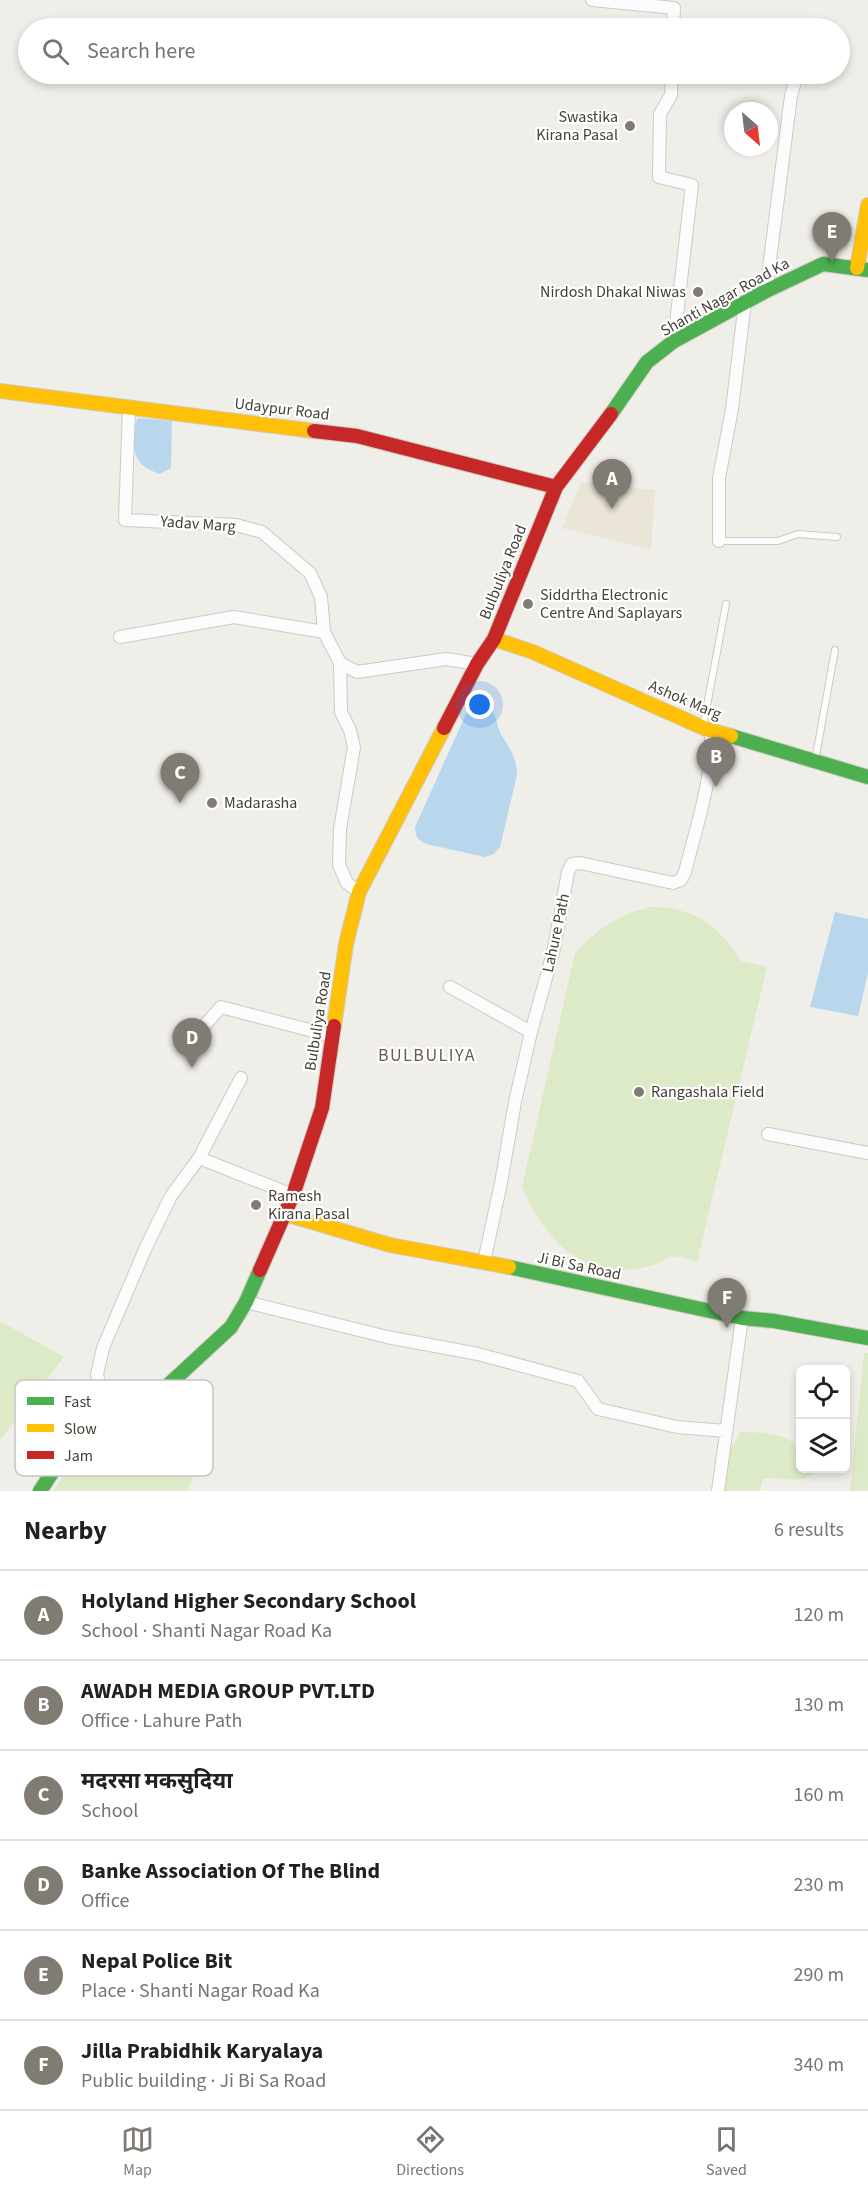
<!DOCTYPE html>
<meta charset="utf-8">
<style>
body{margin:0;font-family:"Source Sans 3","Noto Sans Devanagari",sans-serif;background:#f2f2f2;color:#202124}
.controls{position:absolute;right:18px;bottom:18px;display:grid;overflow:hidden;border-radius:9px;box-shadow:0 3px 9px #0003}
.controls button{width:54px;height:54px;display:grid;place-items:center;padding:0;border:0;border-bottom:2px solid #e0e0e0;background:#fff;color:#202124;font:30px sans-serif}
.compass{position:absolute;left:724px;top:102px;width:54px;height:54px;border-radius:50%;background:#fff;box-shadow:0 3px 9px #0003;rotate:152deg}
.you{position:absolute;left:480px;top:705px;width:21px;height:21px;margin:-15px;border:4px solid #fff;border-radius:50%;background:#1a73e8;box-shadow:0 0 0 9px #1a73e833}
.badge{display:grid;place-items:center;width:39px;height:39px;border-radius:50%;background:#807c74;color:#fff;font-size:20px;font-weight:700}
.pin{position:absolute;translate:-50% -50px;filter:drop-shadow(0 2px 3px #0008)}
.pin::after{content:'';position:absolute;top:32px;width:21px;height:18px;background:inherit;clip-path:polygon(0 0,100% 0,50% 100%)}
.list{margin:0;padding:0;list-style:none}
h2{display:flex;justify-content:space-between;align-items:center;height:78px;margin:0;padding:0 24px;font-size:26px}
h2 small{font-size:20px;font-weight:400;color:#757577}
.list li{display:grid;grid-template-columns:39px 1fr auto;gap:18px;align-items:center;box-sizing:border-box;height:90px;padding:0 24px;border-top:2px solid #e0e0e0}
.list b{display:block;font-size:22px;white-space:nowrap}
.list p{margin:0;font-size:20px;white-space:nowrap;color:#757577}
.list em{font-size:20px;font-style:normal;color:#757577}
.icon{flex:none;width:33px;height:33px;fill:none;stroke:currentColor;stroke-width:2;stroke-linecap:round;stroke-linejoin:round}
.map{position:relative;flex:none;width:868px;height:1491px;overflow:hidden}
.search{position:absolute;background:#fff;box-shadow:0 3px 9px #0003;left:18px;right:18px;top:18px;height:66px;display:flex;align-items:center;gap:15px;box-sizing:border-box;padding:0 21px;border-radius:33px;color:#757577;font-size:22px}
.sheet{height:618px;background:#fff}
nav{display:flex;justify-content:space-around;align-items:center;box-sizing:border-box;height:84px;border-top:2px solid #e0e0e0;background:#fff;font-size:16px;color:#757577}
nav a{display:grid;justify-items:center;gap:3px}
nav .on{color:#807c74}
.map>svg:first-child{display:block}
</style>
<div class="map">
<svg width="868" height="1491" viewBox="0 0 868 1491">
<rect width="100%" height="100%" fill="#efeee8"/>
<path fill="#eae5d7" d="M581,482l74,8 -4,60 -89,-22z"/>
<path fill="#dceac8" d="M651,907c45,1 66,17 90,54l26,6 -70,295c-7,-2 -20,-7 -27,-5 -4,1 -8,4 -12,6 -7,3 -15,5 -22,6 -58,8 -94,-34 -114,-82l53,-234c24,-25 42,-38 76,-46z
M0,1321l64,36 -64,83z
M864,1353h4v138h-18z
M127,1409l78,37 -17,45h-135l29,-45z
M741,1432c22,0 43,1 59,16v20l18,1c-14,19 -37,6 -55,10l-3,11 -2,1h-34l5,-39z"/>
<path fill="#b8d7ed" d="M138,418l34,3 -1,47 -12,6c-20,-8 -26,-15 -25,-37 0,-7 0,-13 4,-19z
M483,707c2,1 7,2 9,4 5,6 5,16 9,23 8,14 16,23 16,41l-17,72 -6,7 -9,3 -59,-13c-8,-4 -11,-8 -11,-17l51,-113 7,-6z
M835,912l33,7v54l-10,43 -48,-9z"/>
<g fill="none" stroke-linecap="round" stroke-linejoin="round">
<defs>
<path id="lane" d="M719,541h59l20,-7 39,3
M703,727l23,-123
M815,761l20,-111"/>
<path id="street" d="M592,0l82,8 -1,20
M672,74l-1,21 -11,19 -1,63 33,8 -18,156
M766,291l25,-195 6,-22
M129,408l-4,112 111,5 26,7 48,41 11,24 3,35 16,31 17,9 89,-13 31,5
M719,541v-63l13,-69 13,-107
M120,637l114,-20 90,15
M340,663l1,49 9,18 4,17 -14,82 -1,36 8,18 12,9
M450,987l81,45
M184,1048l37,-41 111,29
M241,1078l-42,80 94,37
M768,1134l100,19
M484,1262l17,-79 14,-81 16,-70 22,-79 15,-81 4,-8 8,-1 93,20 8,-3 4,-8c9,-37 32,-107 25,-142
M246,1302l141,35 91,17 100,27 20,28 79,18 49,4
M104,1403l-7,-28 6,-27 43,-101 25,-51 28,-38
M718,1491l24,-173"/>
<path id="fast" d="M611,414l36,-52 27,-21 92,-50 57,-27 45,6
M731,736l137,41
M509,1267l233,51 32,3 94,17
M40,1491l38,-58 26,-30 61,-15 66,-61 15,-25 14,-32"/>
<path id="slow" d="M857,268l11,-63
M0,391l314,40
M494,639l39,13 173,77 25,7
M334,1026l12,-82 13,-52 85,-164
M285,1214l105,31 119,22"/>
<path id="jam" d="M314,431l43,5 199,51
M444,728l33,-64 17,-25 62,-152 55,-73
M260,1270l33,-75 29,-87 12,-82"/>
</defs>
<use href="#lane" stroke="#cccac4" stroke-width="8"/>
<use href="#street" stroke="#cccac4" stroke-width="14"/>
<use href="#fast" stroke="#cecbbf" stroke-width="16"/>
<use href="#slow" stroke="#cecbbf" stroke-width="16"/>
<use href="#jam" stroke="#cecbbf" stroke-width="16"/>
<use href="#lane" stroke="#fdfcfc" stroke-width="6"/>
<use href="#street" stroke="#fdfcfc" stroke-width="12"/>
<use href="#fast" stroke="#4caf50" stroke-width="14"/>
<use href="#slow" stroke="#ffc107" stroke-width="14"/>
<use href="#jam" stroke="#c62828" stroke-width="14"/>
</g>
<g fill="#807c74" stroke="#fff" stroke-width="2">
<circle cx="630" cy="126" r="6"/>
<circle cx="698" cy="292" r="6"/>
<circle cx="528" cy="604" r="6"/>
<circle cx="212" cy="803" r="6"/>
<circle cx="639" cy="1092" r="6"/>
<circle cx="256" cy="1205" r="6"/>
</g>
<g text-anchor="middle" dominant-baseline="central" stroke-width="4.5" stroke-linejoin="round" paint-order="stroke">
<g font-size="16" fill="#453f35" stroke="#fff" text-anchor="start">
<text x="618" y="117" text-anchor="end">Swastika<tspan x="618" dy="18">Kirana Pasal</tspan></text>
<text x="686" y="292" text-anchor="end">Nirdosh Dhakal Niwas</text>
<text x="540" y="595">Siddrtha Electronic<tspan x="540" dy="18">Centre And Saplayars</tspan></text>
<text x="224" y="803">Madarasha</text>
<text x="651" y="1092">Rangashala Field</text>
<text x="268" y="1196">Ramesh<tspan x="268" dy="18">Kirana Pasal</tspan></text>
</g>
<g font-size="16" fill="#453f35" stroke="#fff">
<text transform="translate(725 297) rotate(-29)">Shanti Nagar Road Ka</text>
<text transform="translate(282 409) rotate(7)">Udaypur Road</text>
<text transform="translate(198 524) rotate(4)">Yadav Marg</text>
<text transform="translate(503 572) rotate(-68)">Bulbuliya Road</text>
<text transform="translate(685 700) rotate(23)">Ashok Marg</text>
<text transform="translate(556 933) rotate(-78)">Lahure Path</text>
<text transform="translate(318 1021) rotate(-81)">Bulbuliya Road</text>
<text transform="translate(579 1266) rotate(12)">Ji Bi Sa Road</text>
</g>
<g font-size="18" letter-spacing="1.5" fill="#675d4c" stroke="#fff">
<text x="427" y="1055">BULBULIYA</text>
</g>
</g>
<rect x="15" y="1380" width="198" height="96" rx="9" fill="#fff" stroke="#c7c5c2" stroke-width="1.5"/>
<rect x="27" y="1397" width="27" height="8" fill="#4caf50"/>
<rect x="27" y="1424" width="27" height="8" fill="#ffc107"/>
<rect x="27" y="1451" width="27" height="8" fill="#c62828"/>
<g font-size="16" fill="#453f35">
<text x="64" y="1407">Fast</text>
<text x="64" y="1434">Slow</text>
<text x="64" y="1461">Jam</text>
</g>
</svg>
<div class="controls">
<button><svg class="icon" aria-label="locate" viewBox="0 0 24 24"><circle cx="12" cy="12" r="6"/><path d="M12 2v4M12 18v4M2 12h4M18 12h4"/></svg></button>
<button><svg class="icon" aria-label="layers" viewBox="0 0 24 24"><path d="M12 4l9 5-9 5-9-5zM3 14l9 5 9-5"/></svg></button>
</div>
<svg class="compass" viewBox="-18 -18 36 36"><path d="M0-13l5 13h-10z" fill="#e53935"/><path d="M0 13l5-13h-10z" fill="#757577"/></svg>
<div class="you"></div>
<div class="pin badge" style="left:612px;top:509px">A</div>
<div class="pin badge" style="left:716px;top:787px">B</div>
<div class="pin badge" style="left:180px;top:803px">C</div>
<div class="pin badge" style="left:192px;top:1068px">D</div>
<div class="pin badge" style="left:832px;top:262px">E</div>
<div class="pin badge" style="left:727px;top:1328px">F</div>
<div class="search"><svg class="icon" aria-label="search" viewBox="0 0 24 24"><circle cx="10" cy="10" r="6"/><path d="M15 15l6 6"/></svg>Search here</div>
</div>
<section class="sheet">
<h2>Nearby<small>6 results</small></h2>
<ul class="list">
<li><span class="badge">A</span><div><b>Holyland Higher Secondary School</b><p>School · Shanti Nagar Road Ka</p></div><em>120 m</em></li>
<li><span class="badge">B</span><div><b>AWADH MEDIA GROUP PVT.LTD</b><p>Office · Lahure Path</p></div><em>130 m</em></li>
<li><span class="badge">C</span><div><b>मदरसा मकसुदिया</b><p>School</p></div><em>160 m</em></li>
<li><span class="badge">D</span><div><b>Banke Association Of The Blind</b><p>Office</p></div><em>230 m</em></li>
<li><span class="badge">E</span><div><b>Nepal Police Bit</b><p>Place · Shanti Nagar Road Ka</p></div><em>290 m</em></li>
<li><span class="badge">F</span><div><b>Jilla Prabidhik Karyalaya</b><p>Public building · Ji Bi Sa Road</p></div><em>340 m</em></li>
</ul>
</section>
<nav>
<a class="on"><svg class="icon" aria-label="map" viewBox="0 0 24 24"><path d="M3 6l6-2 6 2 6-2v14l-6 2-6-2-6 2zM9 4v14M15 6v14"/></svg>Map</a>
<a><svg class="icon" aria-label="directions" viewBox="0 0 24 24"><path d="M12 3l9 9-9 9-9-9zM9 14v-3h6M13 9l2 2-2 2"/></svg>Directions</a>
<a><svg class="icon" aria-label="saved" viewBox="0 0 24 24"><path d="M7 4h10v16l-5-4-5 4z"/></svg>Saved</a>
</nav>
